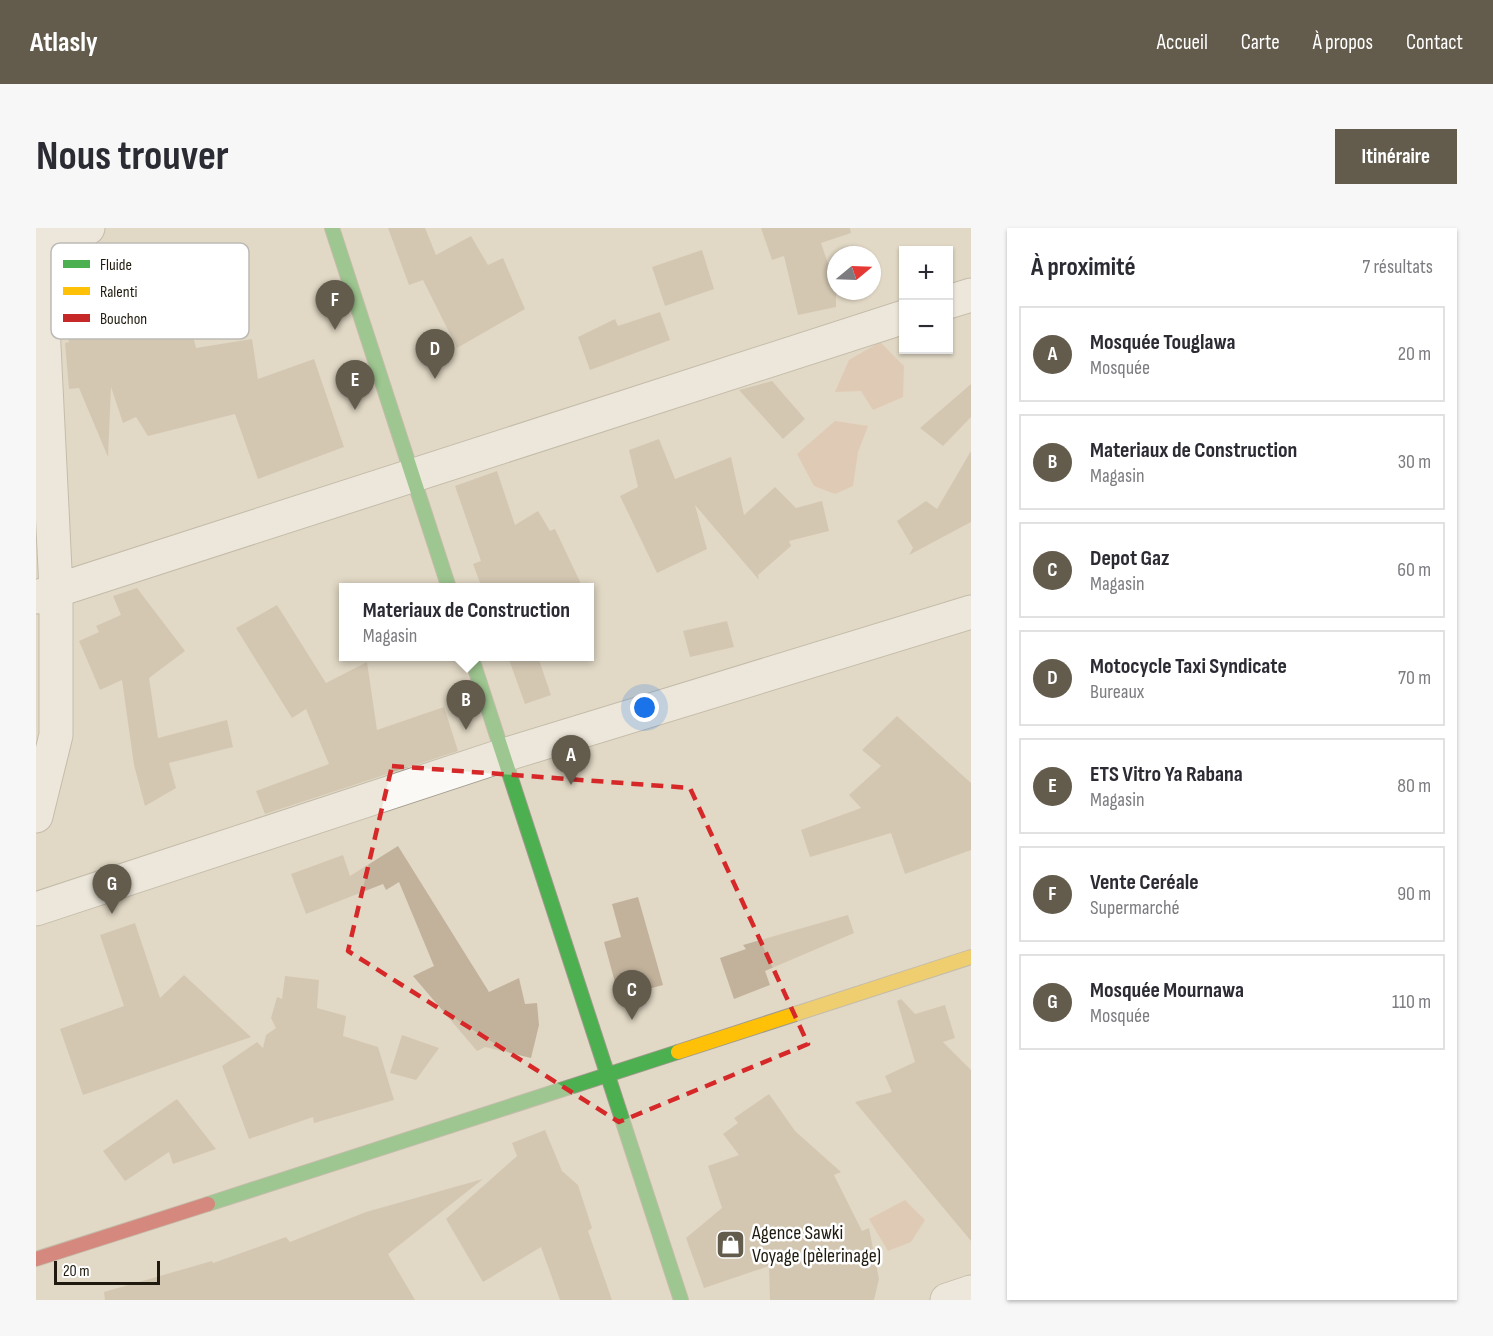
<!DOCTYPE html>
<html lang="fr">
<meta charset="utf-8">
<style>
body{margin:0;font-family:"Sofia Sans Condensed",sans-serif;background:#f7f7f7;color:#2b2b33}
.controls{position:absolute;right:18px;top:18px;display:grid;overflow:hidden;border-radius:0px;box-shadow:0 2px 4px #0004}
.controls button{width:54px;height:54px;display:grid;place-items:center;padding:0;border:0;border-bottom:2px solid #e1e1e2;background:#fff;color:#2b2b33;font:30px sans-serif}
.compass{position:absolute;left:791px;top:18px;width:54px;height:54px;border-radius:50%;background:#fff;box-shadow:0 2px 4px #0004;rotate:71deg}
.scale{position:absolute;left:18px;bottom:15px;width:106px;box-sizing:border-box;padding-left:6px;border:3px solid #1f1a0d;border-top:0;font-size:16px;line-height:21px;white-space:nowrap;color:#1f1a0d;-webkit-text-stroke:4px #fff;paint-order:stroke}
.you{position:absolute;left:609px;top:480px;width:21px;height:21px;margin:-15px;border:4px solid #fff;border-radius:50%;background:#1a73e8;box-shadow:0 0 0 9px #1a73e833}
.badge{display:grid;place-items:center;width:39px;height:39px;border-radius:50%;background:#635c4d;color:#fff;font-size:20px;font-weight:700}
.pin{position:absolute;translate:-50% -50px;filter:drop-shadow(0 2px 3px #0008)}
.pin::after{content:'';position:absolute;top:32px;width:21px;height:18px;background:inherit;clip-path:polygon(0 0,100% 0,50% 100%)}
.popup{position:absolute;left:303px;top:355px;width:255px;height:78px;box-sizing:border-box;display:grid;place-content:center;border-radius:0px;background:#fff;filter:drop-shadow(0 2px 4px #0005);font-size:20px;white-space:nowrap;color:#7c7c81}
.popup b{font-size:22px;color:#2b2b33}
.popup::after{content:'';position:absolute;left:50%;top:100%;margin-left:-12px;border:12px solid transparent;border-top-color:#fff}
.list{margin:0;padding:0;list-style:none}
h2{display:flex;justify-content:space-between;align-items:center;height:78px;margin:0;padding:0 24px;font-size:26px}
h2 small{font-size:20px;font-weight:400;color:#7c7c81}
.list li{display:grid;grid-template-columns:39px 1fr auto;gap:18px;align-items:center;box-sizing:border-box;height:96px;margin:0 12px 12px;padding:0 12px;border:2px solid #e1e1e2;border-radius:0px}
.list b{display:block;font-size:22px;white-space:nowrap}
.list p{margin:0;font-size:20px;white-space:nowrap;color:#7c7c81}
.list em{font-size:20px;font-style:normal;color:#7c7c81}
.map{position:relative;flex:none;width:935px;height:1072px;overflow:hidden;border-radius:0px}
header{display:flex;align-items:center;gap:36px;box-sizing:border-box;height:84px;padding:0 30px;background:#635c4d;color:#fff}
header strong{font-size:28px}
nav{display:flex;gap:33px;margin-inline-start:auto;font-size:21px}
.intro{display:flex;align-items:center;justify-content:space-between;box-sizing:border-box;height:144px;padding:0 36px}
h1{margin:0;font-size:42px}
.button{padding:15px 27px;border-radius:0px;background:#635c4d;color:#fff;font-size:21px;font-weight:700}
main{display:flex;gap:36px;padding:0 36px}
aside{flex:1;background:#fff;border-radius:0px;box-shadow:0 2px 4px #0004}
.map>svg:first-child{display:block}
</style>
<header>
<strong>Atlasly</strong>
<nav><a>Accueil</a><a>Carte</a><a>À propos</a><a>Contact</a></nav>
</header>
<div class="intro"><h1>Nous trouver</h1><a class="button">Itinéraire</a></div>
<main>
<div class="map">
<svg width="935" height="1072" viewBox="0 0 935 1072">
<rect width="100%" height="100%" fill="#e1d8c5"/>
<path fill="#dcbaa3" d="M844,114l24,24 -1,31 -30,13 -12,-19 -26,1 14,-32z
M799,193l33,5 -10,26 -5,34 -18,8 -21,-8 -17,-32z
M869,972l20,20 -14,22 -23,9 -19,-32z"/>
<path fill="#c2b29c" d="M352,0h37l11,27 35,-19 17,29 15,-7 22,51 -68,39 -34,-68 -14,5z
M725,0h89l1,5 -30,10 15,44v20l-38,8 -14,-59 -12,4z
M666,22l12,39 -49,17 -13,-39z
M79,43l15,64 60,-12 6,25 56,-9 6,40 56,-20 30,88 -86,32 -23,-65 -87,22 -12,-19 -13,6 -12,-36 -3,70 -29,-69 -10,1 -4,-46 4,-1 -8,-39 -1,-24z
M624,84l10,28 -80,30 -12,-33 37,-18 3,7z
M736,153l33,38 -22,20 -44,-49z
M935,156v33l-28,29 -23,-18z
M623,211l16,40 56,-22 13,58 31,-28 21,21 26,-7 7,30 -40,10 2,5 -33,29 1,5 -64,-75 12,44 -50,24 -37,-77 18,-9 -9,-37z
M935,223v71l-62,33 4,-7 -16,-27 29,-20 11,8z
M461,243l18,54 23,-14 12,20 5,-2 28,59h-101l-9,-24 8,-3 -26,-75z
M101,360l48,63 -36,27 9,60 69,-18 6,27 -64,16 7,25 -31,18 -11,-41 -12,-85 -22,10 -21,-49 20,-9 -3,-6 25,-11 -8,-19z
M241,377l49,78 41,-21 10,68 67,-23 14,44 -193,63 -9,-23 73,-27 -23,-55 -14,9 -56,-90z
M691,393l7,26 -44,10 -7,-26z
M472,429h30l13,38 -26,9z
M861,488l74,67v67l-66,24 -14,-41 -81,24 -9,-27 60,-22 -12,-13 32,-29 -19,-16z
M362,618l91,146 30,-14 6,26 12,-1 2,22 -8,33 -46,-11 -8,4 -64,-75 21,-10 -35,-84 -13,8 -3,-6 -77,30 -15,-40 52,-19 7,21z
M602,669l25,88 -44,12 -15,-55 17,-5 -9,-33z
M812,687l6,18 -89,38 5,14 -36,14 -14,-41 26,-9 -3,-4z
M99,695l25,75 24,-23 67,62 -168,58 -23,-66 64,-23 -24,-71z
M249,748l34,4 -2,28 29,8 -3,20 35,11 16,53 -80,23 -1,-6 -64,22 -27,-73 35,-24 6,6 3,-13 10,-7 -5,-10 6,-21 5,2z
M865,771l14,15 30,-9 10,33 -12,4 28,28v171l-116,-139 37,-10 -7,-16 30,-14 -18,-61z
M366,807l37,13 -23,32 -26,-7z
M733,866l26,37 46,41 -7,3 28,56 7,-3 10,51 -5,21h-104l-1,-34 -65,22 -18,-50 36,-30 -14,-42 31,-11 -16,-21 15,-11 -4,-5z
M141,871l39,50 -43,15 -4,-12 -44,29 -22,-30z
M509,902l17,41 16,14 14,43 -4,3 24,69h-52l-19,-53 -58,35 -37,-63 71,-63 -5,-13z
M447,951l-95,75 27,46h-310l-1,-8 108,-31 1,2 73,-26 4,5 76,-30z"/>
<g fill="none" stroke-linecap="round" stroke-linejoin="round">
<defs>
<path id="street" d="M0,17l52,-17
M912,74l23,-7
M0,369l868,-280
M0,588l20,-81v-145l-17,-346 2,-16
M0,681l468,-154 467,-143
M911,1072l24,-8"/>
<path id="fast" d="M296,0l117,360
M435,428l210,644
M172,976l470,-152"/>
<path id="slow" d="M642,824l293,-95"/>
<path id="jam" d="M0,1031l172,-55"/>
</defs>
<use href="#street" stroke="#a19a8c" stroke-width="35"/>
<use href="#fast" stroke="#a19a8c" stroke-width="16"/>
<use href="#slow" stroke="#a19a8c" stroke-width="16"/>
<use href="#jam" stroke="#a19a8c" stroke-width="16"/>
<use href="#street" stroke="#faf9f6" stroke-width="33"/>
<use href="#fast" stroke="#4caf50" stroke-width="14"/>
<use href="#slow" stroke="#ffc107" stroke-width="14"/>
<use href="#jam" stroke="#c62828" stroke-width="14"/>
</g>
<path d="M0 0H935V1072H0ZM356,538l298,22 118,256 -189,78 -271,-171z" fill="#e1d8c5" fill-opacity=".55" fill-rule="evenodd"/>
<path fill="none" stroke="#d62828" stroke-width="4.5" stroke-dasharray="12 8" stroke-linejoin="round" d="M356,538l298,22 118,256 -189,78 -271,-171z"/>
<defs>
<symbol id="shop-square" viewBox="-11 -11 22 22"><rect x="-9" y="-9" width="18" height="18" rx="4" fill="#635c4d" stroke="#fff"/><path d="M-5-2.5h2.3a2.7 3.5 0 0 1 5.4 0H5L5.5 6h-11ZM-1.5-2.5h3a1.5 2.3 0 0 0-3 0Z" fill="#fff"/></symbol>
</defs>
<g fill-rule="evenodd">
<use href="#shop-square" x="678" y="1000" width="33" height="33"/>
</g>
<g text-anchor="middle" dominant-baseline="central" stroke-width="5" stroke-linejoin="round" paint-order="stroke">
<g font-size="20" fill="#1f1a0d" stroke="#fff" text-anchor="start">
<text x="716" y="1005">Agence Sawki<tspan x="716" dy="23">Voyage (pèlerinage)</tspan></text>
</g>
</g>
<rect x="15" y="15" width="198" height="96" rx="9" fill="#fff" stroke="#bcbab6" stroke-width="1.5"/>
<rect x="27" y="32" width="27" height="8" fill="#4caf50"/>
<rect x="27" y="59" width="27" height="8" fill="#ffc107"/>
<rect x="27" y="86" width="27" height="8" fill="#c62828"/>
<g font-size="16" fill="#1f1a0d">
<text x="64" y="42">Fluide</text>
<text x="64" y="69">Ralenti</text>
<text x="64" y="96">Bouchon</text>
</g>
</svg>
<div class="controls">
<button>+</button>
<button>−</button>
</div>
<svg class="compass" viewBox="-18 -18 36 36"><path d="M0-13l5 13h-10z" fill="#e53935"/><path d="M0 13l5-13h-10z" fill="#7c7c81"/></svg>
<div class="scale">20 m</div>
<div class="you"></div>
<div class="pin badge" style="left:535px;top:557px">A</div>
<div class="pin badge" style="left:430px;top:502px">B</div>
<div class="popup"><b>Materiaux de Construction</b>Magasin</div>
<div class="pin badge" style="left:596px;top:792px">C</div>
<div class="pin badge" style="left:399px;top:151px">D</div>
<div class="pin badge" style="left:319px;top:182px">E</div>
<div class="pin badge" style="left:299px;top:102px">F</div>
<div class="pin badge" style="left:76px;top:686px">G</div>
</div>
<aside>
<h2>À proximité<small>7 résultats</small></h2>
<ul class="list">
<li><span class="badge">A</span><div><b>Mosquée Touglawa</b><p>Mosquée</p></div><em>20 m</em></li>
<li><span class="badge">B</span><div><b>Materiaux de Construction</b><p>Magasin</p></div><em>30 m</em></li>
<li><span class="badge">C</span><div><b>Depot Gaz</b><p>Magasin</p></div><em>60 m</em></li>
<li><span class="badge">D</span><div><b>Motocycle Taxi Syndicate</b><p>Bureaux</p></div><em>70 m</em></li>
<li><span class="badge">E</span><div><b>ETS Vitro Ya Rabana</b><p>Magasin</p></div><em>80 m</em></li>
<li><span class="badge">F</span><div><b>Vente Ceréale</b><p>Supermarché</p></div><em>90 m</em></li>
<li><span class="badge">G</span><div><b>Mosquée Mournawa</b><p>Mosquée</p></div><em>110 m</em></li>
</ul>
</aside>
</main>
